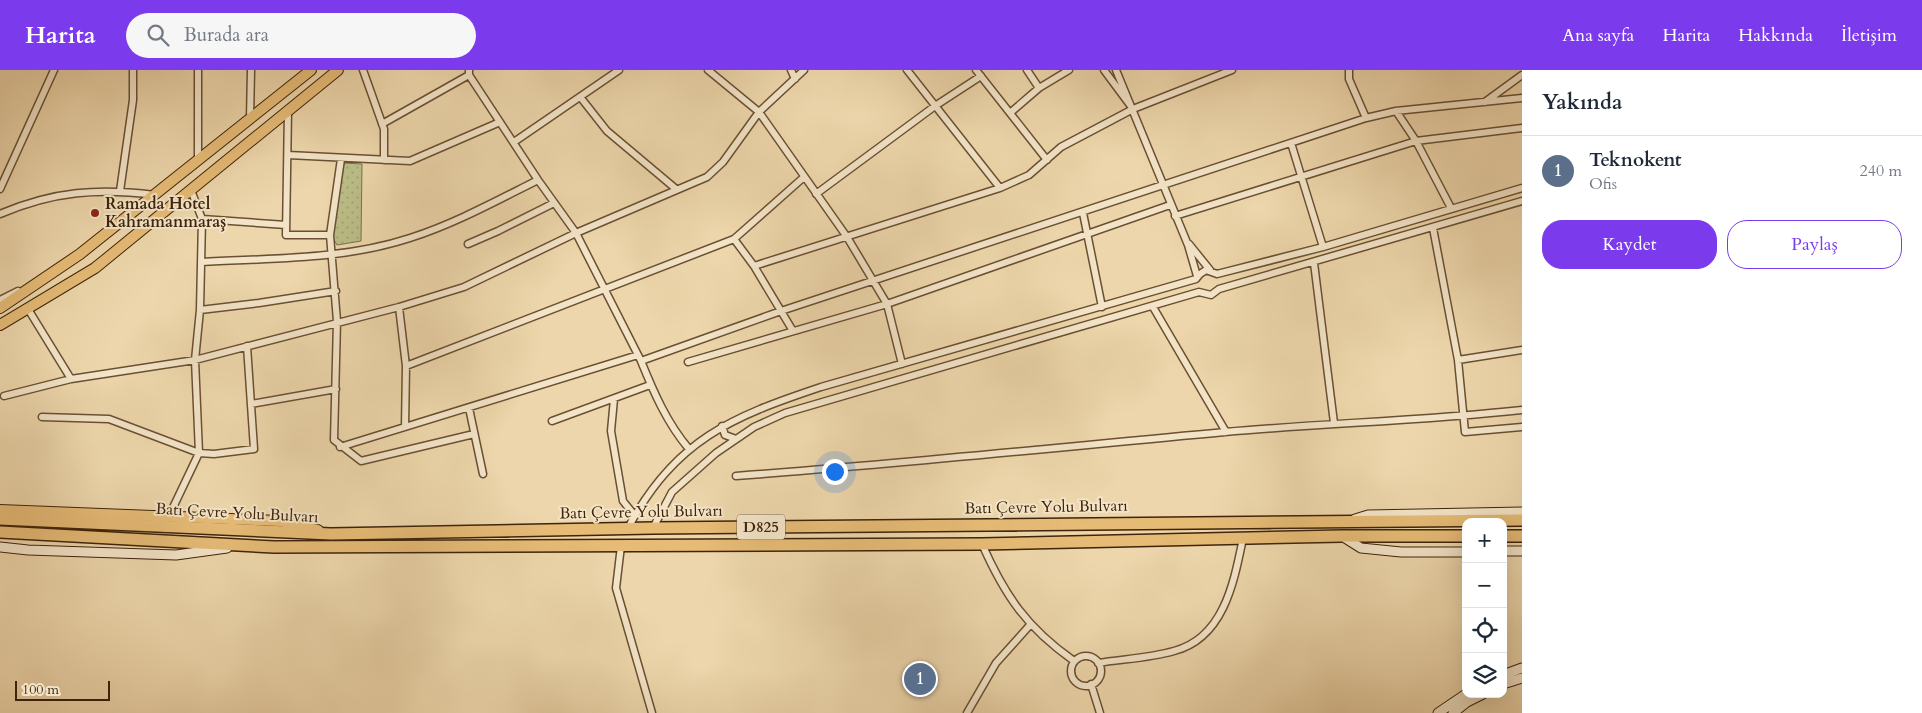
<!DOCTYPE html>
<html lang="tr">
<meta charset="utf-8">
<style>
body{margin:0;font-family:Cardo,serif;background:#f6f6f7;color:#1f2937}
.controls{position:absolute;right:15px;bottom:15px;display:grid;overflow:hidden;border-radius:10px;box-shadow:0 5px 20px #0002}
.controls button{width:45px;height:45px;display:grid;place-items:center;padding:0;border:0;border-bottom:1px solid #e0e1e3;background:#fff;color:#1f2937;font:25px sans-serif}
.scale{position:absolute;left:15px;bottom:12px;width:95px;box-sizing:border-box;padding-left:5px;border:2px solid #3e240a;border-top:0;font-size:14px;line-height:18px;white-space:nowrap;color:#3e240a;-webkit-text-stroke:4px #f3e4c8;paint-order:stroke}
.you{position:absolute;left:834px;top:401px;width:18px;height:18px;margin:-12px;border:4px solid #fff;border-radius:50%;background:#1a73e8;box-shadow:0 0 0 8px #1a73e833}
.badge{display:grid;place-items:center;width:32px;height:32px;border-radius:50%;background:#7c3aed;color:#fff;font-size:16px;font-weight:700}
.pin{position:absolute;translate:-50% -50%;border:2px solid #fff;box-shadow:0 1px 5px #0006}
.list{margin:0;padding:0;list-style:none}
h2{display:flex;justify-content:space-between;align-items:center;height:65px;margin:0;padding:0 20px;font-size:21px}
h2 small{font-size:16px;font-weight:400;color:#747a83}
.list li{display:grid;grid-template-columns:32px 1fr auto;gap:15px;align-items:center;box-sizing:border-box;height:70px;padding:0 20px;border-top:1px solid #e0e1e3}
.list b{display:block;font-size:19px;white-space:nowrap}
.list p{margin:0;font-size:16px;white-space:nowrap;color:#747a83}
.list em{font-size:16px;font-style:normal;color:#747a83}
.actions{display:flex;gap:10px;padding:15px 20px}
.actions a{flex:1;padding:11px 0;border:1px solid #7c3aed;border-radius:20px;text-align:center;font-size:18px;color:#7c3aed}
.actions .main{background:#7c3aed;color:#fff}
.icon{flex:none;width:28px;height:28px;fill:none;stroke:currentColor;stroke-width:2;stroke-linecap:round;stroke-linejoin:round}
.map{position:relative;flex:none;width:1522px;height:643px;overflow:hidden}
header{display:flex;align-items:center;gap:30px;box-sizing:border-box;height:70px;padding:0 25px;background:#7c3aed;color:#fff}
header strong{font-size:24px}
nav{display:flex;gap:28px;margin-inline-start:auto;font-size:18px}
.search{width:350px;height:45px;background:#f6f6f7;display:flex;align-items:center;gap:12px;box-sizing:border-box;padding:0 18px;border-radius:28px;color:#747a83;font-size:19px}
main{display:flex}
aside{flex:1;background:#fff}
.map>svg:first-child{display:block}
</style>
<header>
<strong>Harita</strong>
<div class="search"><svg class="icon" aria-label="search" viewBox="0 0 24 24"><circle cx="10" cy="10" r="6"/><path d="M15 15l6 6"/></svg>Burada ara</div>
<nav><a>Ana sayfa</a><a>Harita</a><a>Hakkında</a><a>İletişim</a></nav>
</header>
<main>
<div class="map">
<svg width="1522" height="643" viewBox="0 0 1522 643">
<defs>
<pattern id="grass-dots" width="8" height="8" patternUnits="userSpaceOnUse" patternTransform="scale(1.25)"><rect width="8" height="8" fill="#bbbd87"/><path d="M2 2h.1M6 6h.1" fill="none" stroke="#a2a273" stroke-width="1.8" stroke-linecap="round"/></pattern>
</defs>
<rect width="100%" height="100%" fill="#edd6ab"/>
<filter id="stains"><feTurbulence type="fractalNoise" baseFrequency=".004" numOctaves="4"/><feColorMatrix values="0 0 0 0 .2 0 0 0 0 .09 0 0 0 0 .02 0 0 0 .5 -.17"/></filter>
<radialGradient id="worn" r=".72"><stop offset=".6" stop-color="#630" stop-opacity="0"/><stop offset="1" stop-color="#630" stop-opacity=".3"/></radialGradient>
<path fill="url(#grass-dots)" stroke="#7c7048" d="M344,93l18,1 -1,77 -24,4 -5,-9z"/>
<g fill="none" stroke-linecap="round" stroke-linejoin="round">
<defs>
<path id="street" d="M198,0v91
M363,0l21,59v31
M469,0v5l69,105 38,53 62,122
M708,0l51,42 88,125 40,67 15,60
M791,0l4,9
M907,0l93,118
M976,0l71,90
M1027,0l12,18
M1104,0l26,35
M1116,0l72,175 9,31
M1349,0v9l17,39
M581,28l26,33 69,58
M1485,32l37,-27
M288,40l-2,125h44
M1396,41l20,30 35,67
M1010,43l29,-25 30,-18
M250,49l1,-49
M382,54l87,-49
M514,72l105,-72
M1291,73l32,104
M288,85l122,6 90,-39
M341,89l-11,76 7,86 -3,119 27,21 113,-27
M0,119l54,-119
M120,121l13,-91v-30
M816,124l119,-88 46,-30
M1083,143l19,94
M0,144c54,-23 98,-26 155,-19
M1175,146l241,-75 106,-13
M202,149l84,6
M1433,158l25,132 7,72 57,-5
M734,169l20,27 39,65
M468,174l30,-13 56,-28
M1189,174l21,26
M202,192c69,-4 141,-2 208,-24 44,-14 86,-37 128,-58
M1314,193l20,160
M754,196l246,-78 29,-13 32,-28 72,-38 99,-39
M0,230l18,-9
M399,237l7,59 -1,61
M1153,237l73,125
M28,239l43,70
M200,240l59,-7 77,-12
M1458,290l64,-10
M641,291c13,32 26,62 48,88
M688,292l199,-58 283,-99
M406,296l328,-127 70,-62
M4,326l67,-17 124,-19 204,-53 65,-20 112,-54 131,-56 16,-15 36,-50 45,-42
M614,329l-3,32 12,70 12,15
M251,334l85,-15
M469,338l14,66
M42,347l67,2 90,34 15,1 40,-5 -7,-103
M552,351l98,-36
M722,356l3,9 11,4
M340,377l298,-92 3,6 140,-50 585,-193 30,-7 126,-13
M736,406c163,-12 326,-29 489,-44 99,-9 198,-11 297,-22
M169,446l30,-63 -4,-93 5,-50 2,-91 -11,-29
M628,458c47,-88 103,-111 193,-141l375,-108 4,-5 6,-4 11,4 106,-27 199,-59
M653,458l19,-36 44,-39 38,-26 31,-14 414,-121 12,3 8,-6 303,-88
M982,474c23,52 45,84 92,117
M621,476l-5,42 36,125
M1071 601a15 15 0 1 1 30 0a15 15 0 1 1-30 0Z
M1098,593c25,-4 52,-5 76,-12 50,-13 60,-69 69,-113
M1091,614l9,29
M967,643l29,-50 34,-38"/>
<path id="secondary" d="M1355,449l13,-4 154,-3
M1342,466l19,12 40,4h65
M0,477l28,3 148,5 51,-7
M1503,481h19
M1503,605l19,-7
M1503,614l19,-6
M1438,643l28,-19
M1453,643l14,-11 16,-8"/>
<path id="primary" d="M0,238l80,-54 231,-184
M0,255l95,-57 243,-198
M0,440l280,11 38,9"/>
<path id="highway" d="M0,449l331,15 322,-6 869,-8
M0,462l274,15 708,-3 360,-8h124
M1503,466h19"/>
</defs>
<use href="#street" stroke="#6a5032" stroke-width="9"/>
<use href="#secondary" stroke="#3e240a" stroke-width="11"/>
<use href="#primary" stroke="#3e240a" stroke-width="12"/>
<use href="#highway" stroke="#3e240a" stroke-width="14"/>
<use href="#street" stroke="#f3e4c8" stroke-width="6"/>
<use href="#secondary" stroke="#f3e4c8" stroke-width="9"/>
<use href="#primary" stroke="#e6bb76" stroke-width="10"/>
<use href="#highway" stroke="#e6bb76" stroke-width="11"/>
</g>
<circle fill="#8f2418" stroke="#f3e4c8" stroke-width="2" cx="95" cy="143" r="5"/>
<g text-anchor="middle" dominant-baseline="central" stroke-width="4" stroke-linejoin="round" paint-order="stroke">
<rect fill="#f3e4c8" stroke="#745e43" stroke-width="1" x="737" y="444.5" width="48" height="25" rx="4"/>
<g font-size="15" font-weight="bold" fill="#3e240a">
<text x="761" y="457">D825</text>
</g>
<g font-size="16" font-weight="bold" fill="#3e240a" stroke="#f3e4c8" text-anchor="start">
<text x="105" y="134">Ramada Hotel<tspan x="105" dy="18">Kahramanmaraş</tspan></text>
</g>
<g font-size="16" fill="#3e240a" stroke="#f3e4c8">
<text transform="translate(1046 437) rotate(-1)">Batı Çevre Yolu Bulvarı</text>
<text transform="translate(641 442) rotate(-1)">Batı Çevre Yolu Bulvarı</text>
<text transform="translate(237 443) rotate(3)">Batı Çevre Yolu Bulvarı</text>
</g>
</g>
<rect width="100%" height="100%" filter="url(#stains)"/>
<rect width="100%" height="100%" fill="url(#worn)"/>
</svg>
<div class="controls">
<button>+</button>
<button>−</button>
<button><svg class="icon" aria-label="locate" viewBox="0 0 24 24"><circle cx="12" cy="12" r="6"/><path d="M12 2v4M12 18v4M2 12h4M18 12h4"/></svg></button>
<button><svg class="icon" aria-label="layers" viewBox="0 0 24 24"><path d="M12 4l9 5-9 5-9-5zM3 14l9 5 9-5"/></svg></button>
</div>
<div class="scale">100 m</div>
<div class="you"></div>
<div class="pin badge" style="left:920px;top:609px;background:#5c6f8a">1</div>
</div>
<aside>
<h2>Yakında<small></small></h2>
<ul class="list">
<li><span class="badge" style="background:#5c6f8a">1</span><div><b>Teknokent</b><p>Ofis</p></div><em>240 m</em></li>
</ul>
<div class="actions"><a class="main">Kaydet</a><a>Paylaş</a></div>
</aside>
</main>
